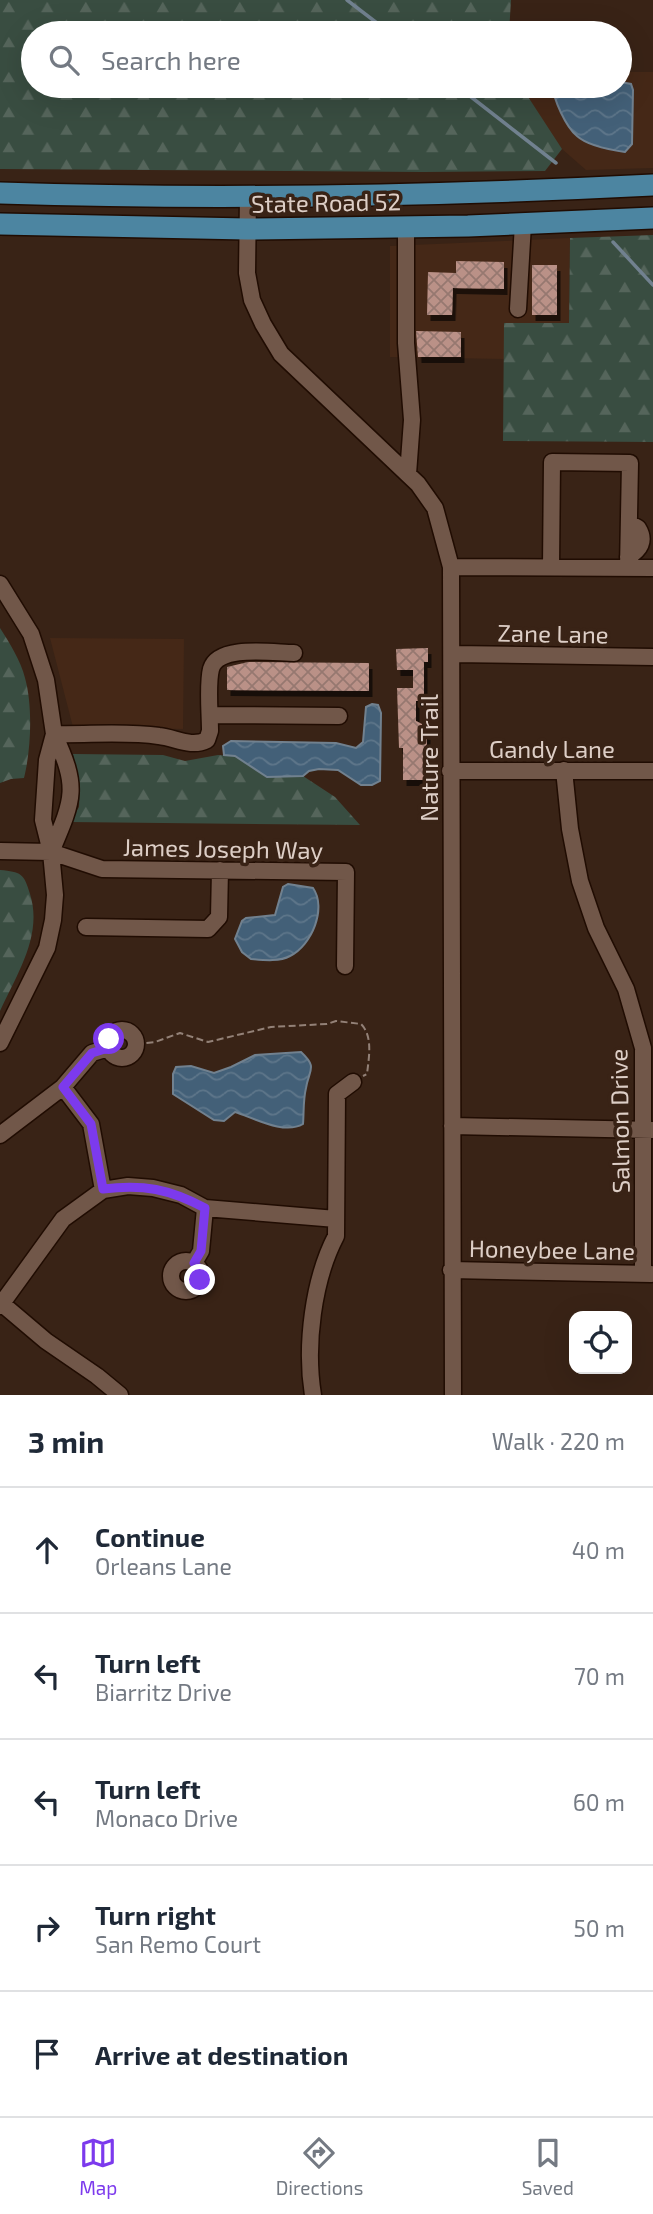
<!DOCTYPE html>
<meta charset="utf-8">
<style>
body{margin:0;font-family:"Exo 2",sans-serif;background:#f6f6f7;color:#1f2937}
.controls{position:absolute;right:21px;bottom:21px;display:grid;overflow:hidden;border-radius:14px;box-shadow:0 7px 28px #0002}
.controls button{width:63px;height:63px;display:grid;place-items:center;padding:0;border:0;border-bottom:2px solid #e0e1e3;background:#fff;color:#1f2937;font:35px sans-serif}
.stop{position:absolute;width:21px;height:21px;margin:-16px;border:5px solid #7c3aed;border-radius:50%;background:#fff}
.stop.end{background:#7c3aed;border-color:#fff;box-shadow:0 2px 7px #0008}
.list{margin:0;padding:0;list-style:none}
h2{display:flex;justify-content:space-between;align-items:center;height:91px;margin:0;padding:0 28px;font-size:30px}
h2 small{font-size:23px;font-weight:400;color:#747a83}
.list li{display:grid;grid-template-columns:46px 1fr auto;gap:21px;align-items:center;box-sizing:border-box;height:126px;padding:0 28px;border-top:2px solid #e0e1e3}
.list b{display:block;font-size:26px;white-space:nowrap}
.list p{margin:0;font-size:23px;white-space:nowrap;color:#747a83}
.list em{font-size:23px;font-style:normal;color:#747a83}
.icon{flex:none;width:38px;height:38px;fill:none;stroke:currentColor;stroke-width:2;stroke-linecap:round;stroke-linejoin:round}
.map{position:relative;flex:none;width:653px;height:1395px;overflow:hidden}
.search{position:absolute;background:#fff;box-shadow:0 7px 28px #0002;left:21px;right:21px;top:21px;height:77px;display:flex;align-items:center;gap:18px;box-sizing:border-box;padding:0 24px;border-radius:38px;color:#747a83;font-size:26px}
.sheet{height:721px;background:#fff}
nav{display:flex;justify-content:space-around;align-items:center;box-sizing:border-box;height:98px;border-top:2px solid #e0e1e3;background:#fff;font-size:19px;color:#747a83}
nav a{display:grid;justify-items:center;gap:4px}
nav .on{color:#7c3aed}
.map>svg:first-child{display:block}
</style>
<div class="map">
<svg width="653" height="1395" viewBox="0 0 653 1395">
<defs>
<pattern id="forest-firs" width="22" height="20" patternUnits="userSpaceOnUse" patternTransform="scale(1.75)"><rect width="22" height="20" fill="#394d41"/><path d="M5 1l3.5 6h-7zM16 11l3.5 6h-7z" fill="#55655b"/></pattern>
<pattern id="water-waves" width="16" height="10" patternUnits="userSpaceOnUse" patternTransform="scale(1.75)"><rect width="16" height="10" fill="#436078"/><path d="M0 5q4-4 8 0t8 0" fill="none" stroke="#5e768a"/></pattern>
<pattern id="building-cross-hatch" width="8" height="8" patternUnits="userSpaceOnUse" patternTransform="scale(1.75)"><rect width="8" height="8" fill="#ba9187"/><path d="M0 0l8 8M0 8l8-8" fill="none" stroke="#967870"/></pattern>
<filter id="shadow"><feDropShadow dx="3.5" dy="6" stdDeviation="0" flood-color="#0009"/></filter>
</defs>
<rect width="100%" height="100%" fill="#392316"/>
<path fill="#452817" d="M620,72h33v96l-67,2 -24,-21 -11,-14 -30,-49h99z
M570,238l-1,86 -64,-1 -1,36 -114,-2v-111z
M50,638l134,1 -1,90 -110,-2z"/>
<path fill="url(#forest-firs)" d="M0,0h511l-2,33h-476v53h488l41,63 -17,22 -122,1 -423,-3z
M653,235v207l-150,-1 1,-118h65l1,-85z
M0,628c9,14 21,33 25,50 8,28 6,72 -1,100l-13,1 -11,4z
M73,754l90,1 22,6 33,-6 17,1 32,21 36,-1 32,21 25,28 -290,-3 9,-15 1,-21z
M0,870c21,2 24,3 30,24 13,41 -13,80 -30,117z"/>
<path fill="url(#water-waves)" stroke="#71818f" stroke-width="2" d="M620,82l11,2 2,6 -1,54 -7,8c-14,-2 -37,-6 -48,-16 -11,-9 -24,-37 -24,-50h67z
M372,704l6,1 3,8 -1,68 -8,4h-11l-23,-15 -19,-1 -10,2 -6,5 -36,1 -32,-21 -11,-1 -1,-9 8,-5 105,2 20,5 7,-6 3,-35z
M288,884l25,4c14,20 -1,57 -23,68 -11,6 -27,4 -39,3l-9,-7 -7,-13 7,-18 4,-3 29,-3 8,-28z
M301,1052c17,16 8,17 5,36 -3,12 -2,24 -3,36 -19,11 -49,-6 -68,-12l-11,9 -10,-1 -41,-26v-20l3,-7 15,-1 23,7 17,-6 24,-12z"/>
<g fill="none" stroke-linecap="round" stroke-linejoin="round">
<path stroke="#71818f" stroke-width="3.5" d="M347,0l43,33
M457,86l99,77
M613,242l40,43"/>
</g>
<path fill="url(#building-cross-hatch)" filter="url(#shadow)" d="M456,261l48,1v27l-51,-1 -1,27h-25l1,-43 28,1z
M532,265h25v50h-25z
M416,331l45,1v25h-43z
M428,648v14h-4v39h-8v20l6,3v9l5,1 -1,46h-23v-32h-4l-2,-60h16v-18h-16l-1,-21z
M248,662l121,1v28l-142,-1v-23z"/>
<g fill="none" stroke-linecap="round" stroke-linejoin="round">
<defs>
<path id="minor" d="M248,196l-1,77 5,27 11,24 18,30 137,130 17,24 16,59 2,828
M406,227v116l6,77 -4,54
M518,309l5,-85
M628,557c12,-7 18,-16 10,-29l-9,-5
M451,567l202,1
M551,567l1,-105 78,1 -2,105
M0,584l31,50 15,46 8,54c34,1 71,-3 105,2 17,2 32,12 48,4l3,-9c0,-18 -3,-46 1,-62 7,-25 63,-16 83,-16
M452,654l201,3
M210,715l129,1
M564,770l6,59 10,52 16,47 30,61 17,59v226
M450,771h203
M0,851l51,1 51,17 244,3 -1,94
M86,927l122,2 11,-12 1,-47
M108 1044a14 14 0 1 1 28 0a14 14 0 1 1-28 0Z
M0,1043l47,-95 6,-28 2,-25 -4,-43 -8,-32 4,-60 7,-26c25,54 20,64 -3,118
M63,1087l28,37 12,66
M452,1126l201,4
M0,1135l63,-48 29,-34 16,-5
M171 1276a15 15 0 1 1 30 0a15 15 0 1 1-30 0Z
M194,1263l7,-12 4,-43
M451,1270l200,4
M0,1302l46,39 51,35 23,19
M0,1306l63,-87 40,-29 25,-4 25,2 28,7 24,13 131,11
M313,1395c-8,-49 0,-115 23,-159l1,-142 16,-12"/>
<path id="major" d="M0,193c218,7 436,3 653,-8
M0,224l247,5 221,-3 185,-8"/>
</defs>
<use href="#minor" stroke="#200c02" stroke-width="19"/>
<use href="#major" stroke="#200c02" stroke-width="24"/>
<path stroke="#938177" stroke-width="2" stroke-dasharray="7 3.5" stroke-linecap="butt" d="M136,1044l19,-2 25,-9 28,9 63,-15 56,-3 9,-3 25,3c12,12 8,33 6,50l-4,2"/>
<use href="#minor" stroke="#715749" stroke-width="16"/>
<use href="#major" stroke="#4c85a1" stroke-width="21"/>
</g>
<g fill="none" stroke-linecap="round" stroke-linejoin="round">
<path stroke="#7c3aed" stroke-width="9" d="M109,1039l-1,9 -16,5 -29,34 28,37 12,65c41,-5 66,0 102,19l-4,43 -7,12 6,7v10"/>
</g>
<g text-anchor="middle" dominant-baseline="central" stroke-width="7" stroke-linejoin="round" paint-order="stroke">
<g font-size="24" fill="#ddcec6" stroke="#392316">
<text transform="translate(326 202) rotate(-1)">State Road 52</text>
<text transform="translate(553 633) rotate(1)">Zane Lane</text>
<text x="552" y="748">Gandy Lane</text>
<text transform="translate(428 758) rotate(-90)">Nature Trail</text>
<text transform="translate(223 848) rotate(1)">James Joseph Way</text>
<text transform="translate(619 1121) rotate(-91)">Salmon Drive</text>
<text transform="translate(552 1249) rotate(1)">Honeybee Lane</text>
</g>
</g>
</svg>
<div class="controls">
<button><svg class="icon" aria-label="locate" viewBox="0 0 24 24"><circle cx="12" cy="12" r="6"/><path d="M12 2v4M12 18v4M2 12h4M18 12h4"/></svg></button>
</div>
<div class="stop" style="left:109px;top:1039px"></div>
<div class="stop end" style="left:200px;top:1280px"></div>
<div class="search"><svg class="icon" aria-label="search" viewBox="0 0 24 24"><circle cx="10" cy="10" r="6"/><path d="M15 15l6 6"/></svg>Search here</div>
</div>
<section class="sheet">
<h2>3 min<small>Walk · 220 m</small></h2>
<ul class="list">
<li><svg class="icon" aria-label="ahead" viewBox="0 0 24 24"><path d="M12 20V5M6 11l6-6 6 6"/></svg><div><b>Continue</b><p>Orleans Lane</p></div><em>40 m</em></li>
<li><svg class="icon" aria-label="left" viewBox="0 0 24 24"><path d="M17 20v-9H6M10 6l-5 5 5 5"/></svg><div><b>Turn left</b><p>Biarritz Drive</p></div><em>70 m</em></li>
<li><svg class="icon" aria-label="left" viewBox="0 0 24 24"><path d="M17 20v-9H6M10 6l-5 5 5 5"/></svg><div><b>Turn left</b><p>Monaco Drive</p></div><em>60 m</em></li>
<li><svg class="icon" aria-label="right" viewBox="0 0 24 24"><path d="M7 20v-9h11M14 6l5 5-5 5"/></svg><div><b>Turn right</b><p>San Remo Court</p></div><em>50 m</em></li>
<li><svg class="icon" aria-label="arrive" viewBox="0 0 24 24"><path d="M6 21V4h12l-3 4 3 4H6"/></svg><div><b>Arrive at destination</b></div></li>
</ul>
</section>
<nav>
<a class="on"><svg class="icon" aria-label="map" viewBox="0 0 24 24"><path d="M3 6l6-2 6 2 6-2v14l-6 2-6-2-6 2zM9 4v14M15 6v14"/></svg>Map</a>
<a><svg class="icon" aria-label="directions" viewBox="0 0 24 24"><path d="M12 3l9 9-9 9-9-9zM9 14v-3h6M13 9l2 2-2 2"/></svg>Directions</a>
<a><svg class="icon" aria-label="saved" viewBox="0 0 24 24"><path d="M7 4h10v16l-5-4-5 4z"/></svg>Saved</a>
</nav>
